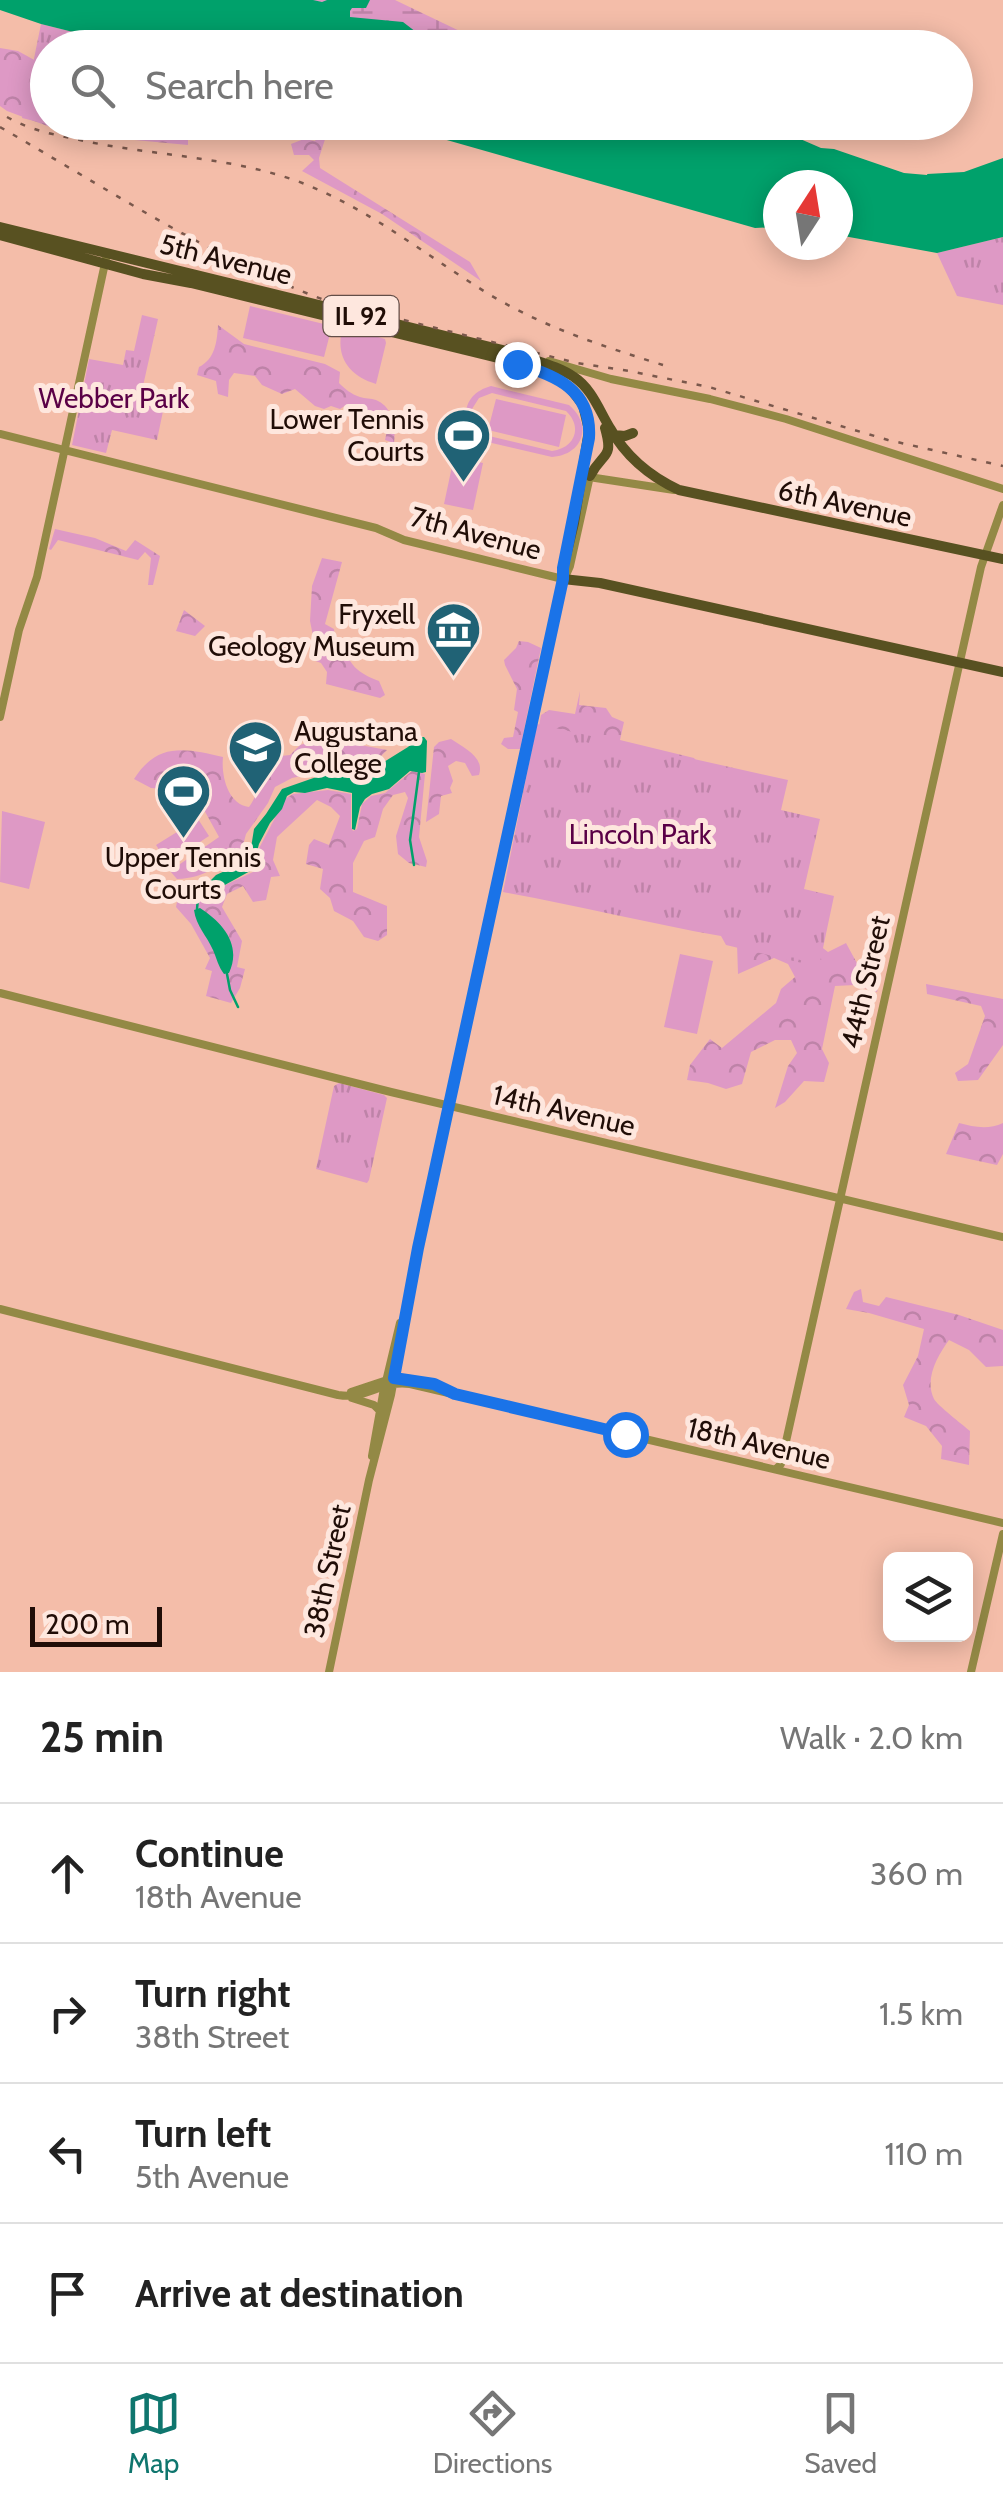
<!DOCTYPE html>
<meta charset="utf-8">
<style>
body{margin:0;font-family:Cabin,sans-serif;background:#f2f2f2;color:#222}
.controls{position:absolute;right:30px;bottom:30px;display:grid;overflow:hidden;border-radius:15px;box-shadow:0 5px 25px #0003}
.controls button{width:90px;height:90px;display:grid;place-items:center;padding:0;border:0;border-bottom:2px solid #e0e0e0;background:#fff;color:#222;font:50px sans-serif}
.compass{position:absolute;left:763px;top:170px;width:90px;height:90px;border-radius:50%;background:#fff;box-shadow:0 5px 25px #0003;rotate:12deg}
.scale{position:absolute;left:30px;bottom:25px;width:132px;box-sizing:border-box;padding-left:10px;border:5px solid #200d07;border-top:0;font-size:28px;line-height:35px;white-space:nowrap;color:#200d07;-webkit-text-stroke:8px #fee7de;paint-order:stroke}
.stop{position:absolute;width:30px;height:30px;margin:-22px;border:8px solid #1a73e8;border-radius:50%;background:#fff}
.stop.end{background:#1a73e8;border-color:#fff;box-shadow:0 2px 10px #0008}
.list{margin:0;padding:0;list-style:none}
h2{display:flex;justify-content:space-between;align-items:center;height:130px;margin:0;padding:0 40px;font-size:42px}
h2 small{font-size:32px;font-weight:400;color:#767676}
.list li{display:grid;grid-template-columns:65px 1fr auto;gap:30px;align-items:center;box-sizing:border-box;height:140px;padding:0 40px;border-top:2px solid #e0e0e0}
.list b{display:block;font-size:38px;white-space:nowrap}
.list p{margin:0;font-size:32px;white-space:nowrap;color:#767676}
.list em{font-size:32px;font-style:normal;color:#767676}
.icon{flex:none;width:55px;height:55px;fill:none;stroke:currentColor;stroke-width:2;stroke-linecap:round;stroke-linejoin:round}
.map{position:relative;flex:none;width:1003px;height:1672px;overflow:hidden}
.search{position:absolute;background:#fff;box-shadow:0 5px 25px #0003;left:30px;right:30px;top:30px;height:110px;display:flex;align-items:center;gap:25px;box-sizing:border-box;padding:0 35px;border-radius:55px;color:#767676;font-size:38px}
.sheet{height:690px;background:#fff}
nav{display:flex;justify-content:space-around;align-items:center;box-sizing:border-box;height:140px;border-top:2px solid #e0e0e0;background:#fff;font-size:28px;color:#767676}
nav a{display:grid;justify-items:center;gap:5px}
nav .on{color:#0f766e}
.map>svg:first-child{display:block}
</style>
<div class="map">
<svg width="1003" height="1672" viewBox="0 0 1003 1672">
<defs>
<pattern id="forest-crowns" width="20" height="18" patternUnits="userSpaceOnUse" patternTransform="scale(2.5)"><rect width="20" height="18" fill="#de99c5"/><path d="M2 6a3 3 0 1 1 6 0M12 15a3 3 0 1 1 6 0" fill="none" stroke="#be83a8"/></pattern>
<pattern id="wetland-marsh" width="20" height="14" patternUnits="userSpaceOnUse" patternTransform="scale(2.5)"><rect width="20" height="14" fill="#de99c5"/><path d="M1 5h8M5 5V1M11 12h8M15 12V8" fill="none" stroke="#be83a8"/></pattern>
<pattern id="park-tufts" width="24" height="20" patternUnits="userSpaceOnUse" patternTransform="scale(2.5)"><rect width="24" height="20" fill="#de99c5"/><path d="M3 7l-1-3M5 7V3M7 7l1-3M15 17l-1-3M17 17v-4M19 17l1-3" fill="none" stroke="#be83a8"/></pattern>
</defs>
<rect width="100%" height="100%" fill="#f4bda9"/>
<path fill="#de99c5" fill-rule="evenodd" d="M250,306l82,20 -8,31 -81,-19z
M343,327l42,12 1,4 -10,41c-27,-8 -42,-28 -33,-57z
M491,386l78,19c24,20 14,50 -17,52l-90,-21 1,-6 7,1c-10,-21 -1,-39 21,-45zM492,393l74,18c17,16 9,37 -14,40l-63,-15 -10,-5 -7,-11v-11l7,-11z
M496,399l70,16 -7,32 -71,-17z
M454,457l29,6 -10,47 -29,-6z
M2,811l43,11 -16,67 -29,-7z
M198,819l11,17 -41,27 -12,-18z
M680,954l33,7 -16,73 -33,-7z"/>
<path fill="url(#forest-crowns)" d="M0,48l18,3 29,16 1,55 13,1v8l-54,-20 -7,-5z
M155,123l33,12v10l-64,-6 -3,-13z
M325,123l12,1v4l-9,2 -9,28 1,10 150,94 11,19 -99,-67 -80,-43 12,-11 -5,-5h-15l-3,-11 13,-5 11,2z
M218,325l26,19 81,20 15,8 -1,11c6,6 12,11 21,14 5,2 11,1 16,3 17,7 20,27 18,43l-9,-3 5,-23 -44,-12 -6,4 -9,-3 -7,3 -9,-3 -20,-17 -13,5 -20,-9 -7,-9 -21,-3 -5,7 -1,17 -10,-3 -2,-13 -19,-6 2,-8c16,-8 18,-25 19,-42z
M55,529l40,9 31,13 9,-11 25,16 -7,29h-5l3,-27 -6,-6 -7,8 -80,-20 -7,10 -2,-1z
M322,558l20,4 -17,62 9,5 1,10 8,3c5,23 15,31 36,39l6,14 -5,3 -54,-14 1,-12 -6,-9 -11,-4 3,-23 -3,-15 2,-35z
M184,610l21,16 -10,10 -19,-5z
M519,641l9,1 13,6 -21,101h-12l-7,-5 3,-6 9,-1 5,-25 -4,-2 3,-21 -12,-24 -1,-5 12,-12z
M580,691l-1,14 27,3 6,9 12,5 -4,18 74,18 5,6 -169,10 11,-59 8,-5 26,4z
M323,738l64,12 -17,17 -29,4h-15l-34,7 -17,9 -7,16 -22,31 -5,19c-26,12 -34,25 -64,26l-7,-8 49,-34 -16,-29 -28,-18 -24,-2 -17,-9c24,-38 53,-30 89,-22 -2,19 5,47 26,50 11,-15 10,-31 4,-48l37,-4 10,-10z
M451,739c13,9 34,18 28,36l-7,1 -7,-13 -9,-2 -8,5 5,15 -3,7 2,5 -11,3 -2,18 -13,8 8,-75 5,-5z
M412,771l13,3 -6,63 8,24 -1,6 -17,-4 -11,-9 -2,-18 12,-38 -3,-6 -12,3 -10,14 -8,28 -11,4 -11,22v29l34,14v29l-9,6 -14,-4 -11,-16 -19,-10 -4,-13 -10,-9 3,-20 -17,-5 3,-19 5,-6 15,6 11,-29 -9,-9 -14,-7 -40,37 -4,23 7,16 -9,1 -5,23 -13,2 -10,-16 -16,8 -5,13 20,34 -5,26 8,2 -5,19 -9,15 -25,-7 6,-25 -7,-2 5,-11 -19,-34 -15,-17 4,-20 8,1 18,-5 7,5h6l34,-16 4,-11v-9l28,-53 8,-5 35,-4 23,4v33l2,4 4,-2 5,-25 9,-8 14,-3z
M846,943l13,24 21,7 -3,18 -22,-7 -20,1 -13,63 7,14 -5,19 -20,-1 -19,21 -10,6 13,-42 9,-13 -6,-13h-16l-24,12 -9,32 -16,5 -18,-6 -21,-3 3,-15 20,-26 12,9 54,-45 5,-14 14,-12 -7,-13 -14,-6 -36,16 -1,-30 82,1 9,7z
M926,984l77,15v46l-25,35 -20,1 -3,-8 13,-9 17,-48 -4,-10 -54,-12z
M959,1123c15,4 29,7 44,0v31l-6,11 -51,-11z
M861,1289l2,13 16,4 7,-9 73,18 44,15v36l-17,1 -17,-17 -20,-10c-11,15 -25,39 -15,59 3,6 29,26 36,32l-1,34 -28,-6 1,-13 -16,-20 -22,-9 5,-12 -6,-20 15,-29 6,-27 -55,-16 -23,-4 8,-17z"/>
<path fill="url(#wetland-marsh)" d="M285,0h110l98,47h-32l-43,-9z"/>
<path fill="url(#park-tufts)" d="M41,24l92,23 -85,1v74l153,1 -49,9 -69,1 -61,-15z
M1003,237v68l-46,-9 -20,-43z
M142,315l16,4 -15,67 24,6 -10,48 -45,-10 -6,23 -34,-8 17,-86 34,6 3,-15 8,1z
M537,724l251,56 -7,30 39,9 -16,70 30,7 -15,71 -93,-22 -5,-9c-73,-13 -145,-31 -218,-44z
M339,1083l45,12 3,3 -18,82 -2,3 -51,-14 18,-83z"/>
<path fill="#00a16b" d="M0,0h313l9,2 5,-2h43l-4,8h-14l-2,3v6l53,5 13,10 57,15h-340l-92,-23 -41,-14z
M387,123h369l171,51 37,-2 39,-14v79l-66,16 -99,-18v-50h-60v42l-23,1z
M418,737h6l3,4 -1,31 -4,1 -12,-2 -21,18 -17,5 -7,5 -5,8 -5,23 -3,-1v-36l-25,-5 -22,5 -11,-1 -7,4 -5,13 -12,14 -11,21 -7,26 -29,16 -10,1 -3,-2v-4l6,-6 33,-15 5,-31 12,-15 16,-25 43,-15 17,1 29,-5 37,-23z
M200,908c23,15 42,37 29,65l-5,1c-6,-8 -7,-15 -11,-24 -6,-14 -17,-24 -19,-40z"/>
<path fill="#f4bda9" d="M750,123h25l48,18 24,5 57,20 21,3 3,3 -1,3 -23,-2 -70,-24 -13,-1 -53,-23z"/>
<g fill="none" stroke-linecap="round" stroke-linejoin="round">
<path stroke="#00a16b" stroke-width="2.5" d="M414,865l-4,-25 9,-68
M205,892l8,-5
M197,909l1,-11
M227,974l3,16 8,17"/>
<path stroke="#938945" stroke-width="8" d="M549,361l62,18 99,20 76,20 217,70
M0,434l376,94 28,12 159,39
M589,477l85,13
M0,717l19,-87 18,-53 70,-323
M0,993l391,99 612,145
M0,1309l338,86c32,5 41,-15 72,-11l593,139
M351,1392l42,-14 18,1 37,10
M352,1398l22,7 5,5
M372,1456l11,-62 17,-71
M776,1469l5,-5 200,-897 22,-62
M329,1672l40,-192 22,-85 27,-147 143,-662 9,-20 20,-90
M971,1672l32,-138"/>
<path stroke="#585121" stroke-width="10" d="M0,227l515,126c19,8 42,12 59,24 18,12 25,33 36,51 16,29 39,48 69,62l324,69
M0,235l143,39 48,9 311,76 47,15 20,13 14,18 6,25 -15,93 -11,45v11l37,4 403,89
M614,435l11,1 8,-3
M590,476c13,-25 24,-16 15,-48"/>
<path stroke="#7a584c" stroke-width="2.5" stroke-dasharray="5 10" stroke-linecap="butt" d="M7,117c23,13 48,18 73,23 72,16 147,16 217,41 70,26 127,73 190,112 56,34 115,53 176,72
M0,127c106,61 211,131 327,174l250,62 52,8 80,16 179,53 115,26"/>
</g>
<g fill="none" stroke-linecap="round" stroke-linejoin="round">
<path stroke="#1a73e8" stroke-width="12" d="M517,364c39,11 75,26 72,74l-26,130v11l-145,669 -24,130 40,6 21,10 170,40"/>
</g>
<defs>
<symbol id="stadium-pin" viewBox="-11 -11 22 30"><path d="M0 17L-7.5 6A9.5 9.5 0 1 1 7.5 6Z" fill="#206275" stroke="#fee7de"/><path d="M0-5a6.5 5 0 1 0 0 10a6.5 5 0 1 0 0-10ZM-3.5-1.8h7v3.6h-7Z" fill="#fff"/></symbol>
<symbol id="museum-pin" viewBox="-11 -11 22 30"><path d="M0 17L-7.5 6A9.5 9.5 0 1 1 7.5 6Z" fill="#206275" stroke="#fee7de"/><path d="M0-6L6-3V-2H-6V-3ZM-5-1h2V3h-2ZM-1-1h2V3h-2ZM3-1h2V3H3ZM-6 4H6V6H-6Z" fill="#fff"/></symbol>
<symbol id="university-pin" viewBox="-11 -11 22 30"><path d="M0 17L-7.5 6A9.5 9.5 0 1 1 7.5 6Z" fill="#206275" stroke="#fee7de"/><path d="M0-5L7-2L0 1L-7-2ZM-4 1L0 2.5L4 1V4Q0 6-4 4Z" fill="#fff"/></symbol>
</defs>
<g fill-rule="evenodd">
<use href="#stadium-pin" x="432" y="404" width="63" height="86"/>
<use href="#museum-pin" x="422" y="598" width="63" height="86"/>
<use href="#university-pin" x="224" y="716" width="63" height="86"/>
<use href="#stadium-pin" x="152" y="760" width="63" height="86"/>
</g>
<g text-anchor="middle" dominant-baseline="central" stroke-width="10" stroke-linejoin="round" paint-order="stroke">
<rect fill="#fee7de" stroke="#634e48" stroke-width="2.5" x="323.5" y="296" width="75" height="40" rx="8"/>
<g font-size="25" font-weight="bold" fill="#200d07">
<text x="361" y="316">IL 92</text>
</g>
<g font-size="28" fill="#200d07" stroke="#fee7de">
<text transform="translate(226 259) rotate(14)">5th Avenue</text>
<text transform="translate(845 503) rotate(12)">6th Avenue</text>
<text transform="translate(476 533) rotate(15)">7th Avenue</text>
<text transform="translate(865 982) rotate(-77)">44th Street</text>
<text transform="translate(564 1110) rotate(13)">14th Avenue</text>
<text transform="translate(759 1443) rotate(13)">18th Avenue</text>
<text transform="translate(327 1571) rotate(-78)">38th Street</text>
</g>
<g font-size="28" fill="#5a0046" stroke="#fee7de">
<text x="114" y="398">Webber Park</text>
<text x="640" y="834">Lincoln Park</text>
</g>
<g font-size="28" fill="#200d07" stroke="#fee7de" text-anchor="end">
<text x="424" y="419">Lower Tennis<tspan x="424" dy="32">Courts</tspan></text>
<text x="415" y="614">Fryxell<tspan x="415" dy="32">Geology Museum</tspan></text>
<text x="294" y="731" text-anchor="start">Augustana<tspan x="294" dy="32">College</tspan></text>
<text x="183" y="857" text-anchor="middle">Upper Tennis<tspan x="183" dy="32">Courts</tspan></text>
</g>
</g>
</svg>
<div class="controls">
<button><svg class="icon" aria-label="layers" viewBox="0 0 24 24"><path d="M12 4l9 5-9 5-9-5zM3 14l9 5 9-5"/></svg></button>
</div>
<svg class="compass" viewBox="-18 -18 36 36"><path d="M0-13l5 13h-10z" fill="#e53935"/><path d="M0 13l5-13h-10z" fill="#767676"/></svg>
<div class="scale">200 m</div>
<div class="stop" style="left:625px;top:1434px"></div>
<div class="stop end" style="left:517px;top:364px"></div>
<div class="search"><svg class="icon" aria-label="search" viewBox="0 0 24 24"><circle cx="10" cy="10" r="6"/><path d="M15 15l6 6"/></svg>Search here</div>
</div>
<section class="sheet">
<h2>25 min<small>Walk · 2.0 km</small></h2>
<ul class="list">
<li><svg class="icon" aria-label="ahead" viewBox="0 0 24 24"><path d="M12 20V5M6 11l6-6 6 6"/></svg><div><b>Continue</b><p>18th Avenue</p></div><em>360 m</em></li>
<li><svg class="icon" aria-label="right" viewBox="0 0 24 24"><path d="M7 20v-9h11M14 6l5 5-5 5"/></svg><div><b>Turn right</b><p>38th Street</p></div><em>1.5 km</em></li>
<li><svg class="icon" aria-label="left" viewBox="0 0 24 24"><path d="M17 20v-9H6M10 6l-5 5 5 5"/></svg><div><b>Turn left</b><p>5th Avenue</p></div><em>110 m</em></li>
<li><svg class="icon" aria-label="arrive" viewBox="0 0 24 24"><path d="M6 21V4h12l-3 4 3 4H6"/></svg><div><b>Arrive at destination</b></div></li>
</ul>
</section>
<nav>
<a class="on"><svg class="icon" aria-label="map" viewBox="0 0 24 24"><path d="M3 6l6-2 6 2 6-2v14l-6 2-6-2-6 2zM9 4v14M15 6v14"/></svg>Map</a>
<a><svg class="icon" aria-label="directions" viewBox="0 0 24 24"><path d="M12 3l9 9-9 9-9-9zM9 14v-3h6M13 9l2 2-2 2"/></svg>Directions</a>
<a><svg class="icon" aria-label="saved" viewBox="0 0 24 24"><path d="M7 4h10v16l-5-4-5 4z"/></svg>Saved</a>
</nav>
